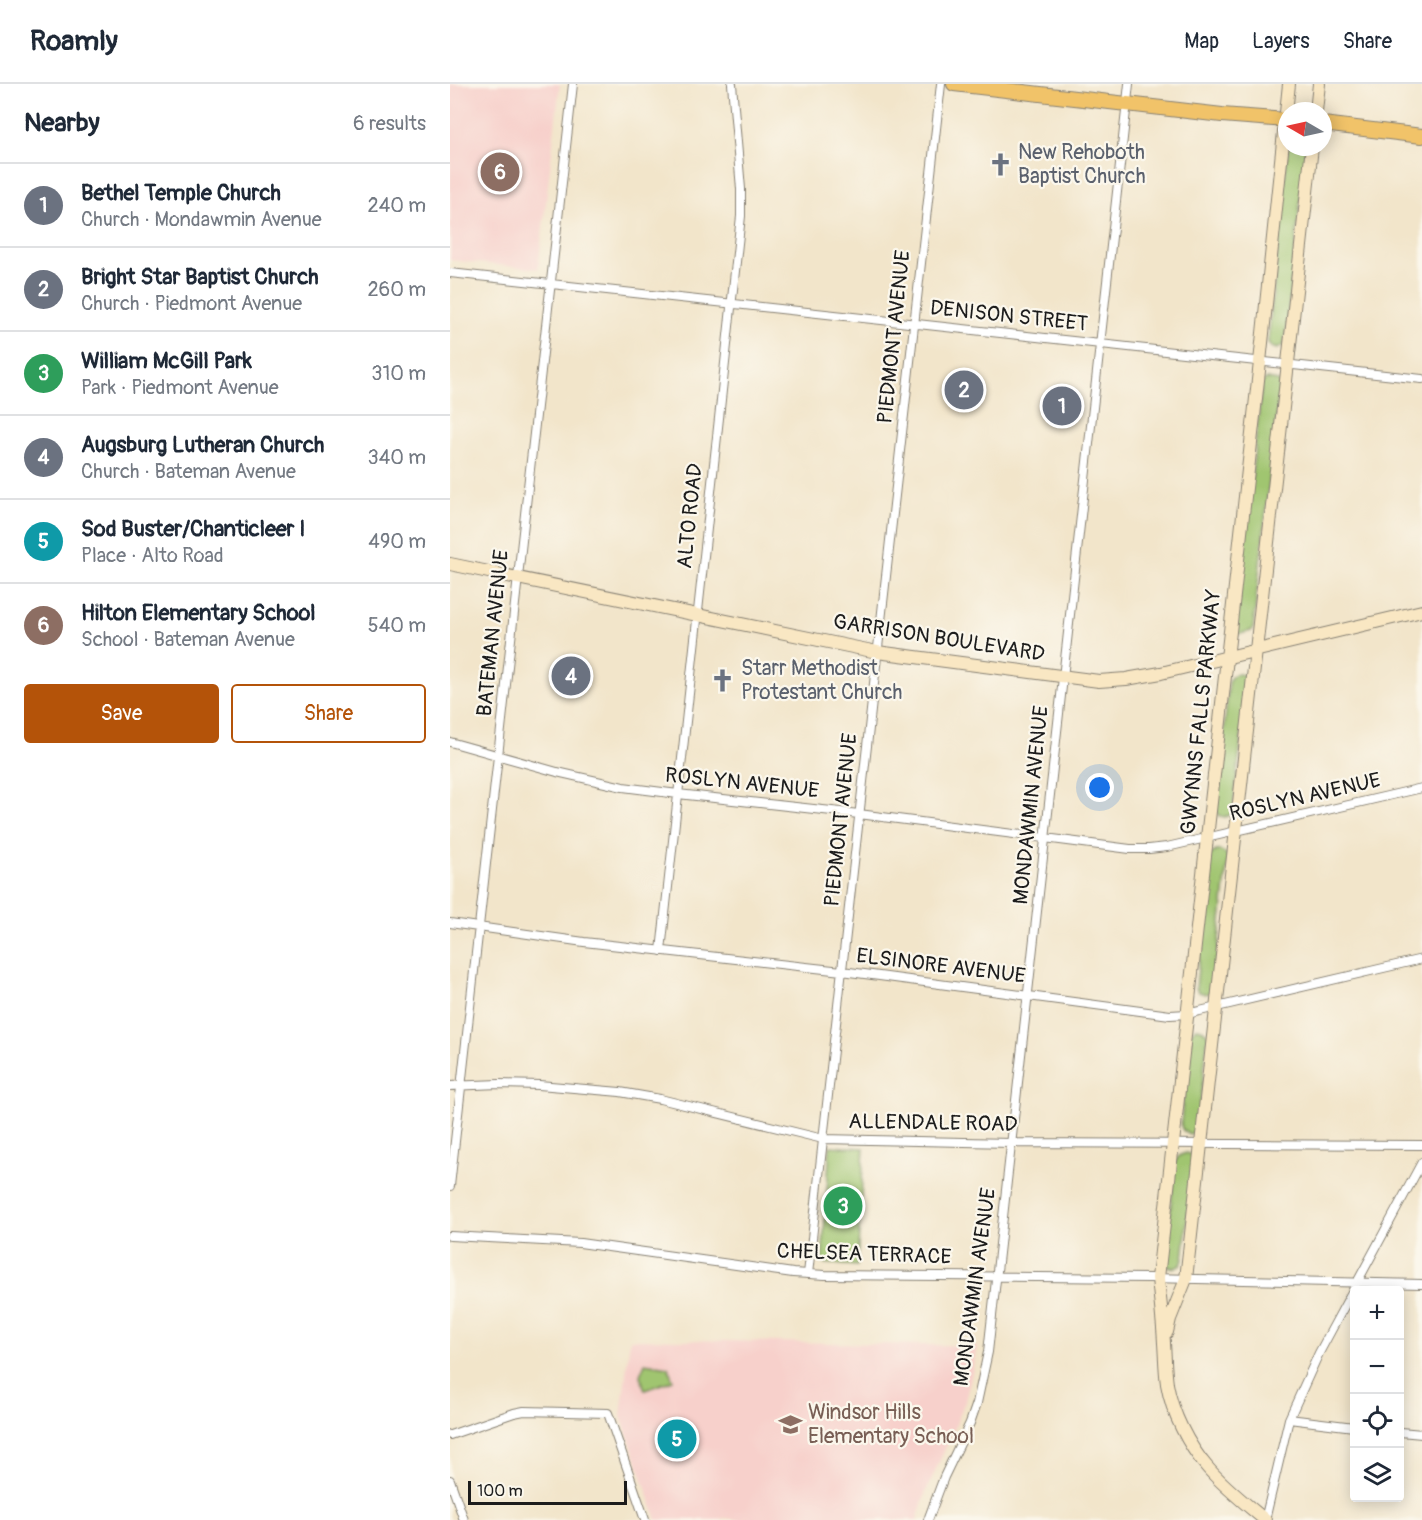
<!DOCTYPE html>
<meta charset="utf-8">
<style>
body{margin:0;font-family:Pangolin,sans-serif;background:#f2f2f3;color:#1f2937}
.controls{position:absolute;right:18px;bottom:18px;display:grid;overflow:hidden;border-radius:6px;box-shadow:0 3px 15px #0003}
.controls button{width:54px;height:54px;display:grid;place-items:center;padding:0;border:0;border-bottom:2px solid #e0e1e3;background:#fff;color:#1f2937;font:30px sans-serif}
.compass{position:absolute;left:828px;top:18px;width:54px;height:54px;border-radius:50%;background:#fff;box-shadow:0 3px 15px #0003;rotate:279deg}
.scale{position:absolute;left:18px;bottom:15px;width:159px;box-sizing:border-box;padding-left:6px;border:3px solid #1c1c1c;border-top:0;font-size:16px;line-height:21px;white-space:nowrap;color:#1c1c1c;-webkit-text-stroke:4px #fbf7ec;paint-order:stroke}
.you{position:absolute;left:650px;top:704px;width:21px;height:21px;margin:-15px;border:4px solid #fff;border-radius:50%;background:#1a73e8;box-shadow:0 0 0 9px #1a73e833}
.badge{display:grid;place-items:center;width:39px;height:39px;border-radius:50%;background:#b45309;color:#fff;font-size:20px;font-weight:700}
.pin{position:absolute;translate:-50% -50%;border:3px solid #fff;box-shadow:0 2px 6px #0006}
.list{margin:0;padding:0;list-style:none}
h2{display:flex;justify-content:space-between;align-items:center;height:78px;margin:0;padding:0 24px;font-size:26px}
h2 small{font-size:20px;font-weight:400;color:#747a83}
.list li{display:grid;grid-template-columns:39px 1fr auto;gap:18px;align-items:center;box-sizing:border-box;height:84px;padding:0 24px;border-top:2px solid #e0e1e3}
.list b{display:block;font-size:22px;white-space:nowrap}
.list p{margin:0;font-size:20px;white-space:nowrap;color:#747a83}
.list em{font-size:20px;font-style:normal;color:#747a83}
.actions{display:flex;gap:12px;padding:18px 24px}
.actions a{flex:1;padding:14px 0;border:2px solid #b45309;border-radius:6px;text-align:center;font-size:21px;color:#b45309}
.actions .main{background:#b45309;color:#fff}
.icon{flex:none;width:33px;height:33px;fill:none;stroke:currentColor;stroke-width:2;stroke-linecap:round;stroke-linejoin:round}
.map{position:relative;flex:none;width:972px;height:1436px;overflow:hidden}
header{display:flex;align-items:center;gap:36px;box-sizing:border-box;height:84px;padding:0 30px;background:#fff;border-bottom:2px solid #e0e1e3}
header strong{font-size:28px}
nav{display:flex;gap:33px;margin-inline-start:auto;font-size:21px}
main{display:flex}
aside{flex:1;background:#fff}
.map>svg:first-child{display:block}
</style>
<header>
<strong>Roamly</strong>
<nav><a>Map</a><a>Layers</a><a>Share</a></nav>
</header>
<main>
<aside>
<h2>Nearby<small>6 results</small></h2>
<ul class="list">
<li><span class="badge" style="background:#6b7280">1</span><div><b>Bethel Temple Church</b><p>Church · Mondawmin Avenue</p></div><em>240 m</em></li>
<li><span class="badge" style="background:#6b7280">2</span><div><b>Bright Star Baptist Church</b><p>Church · Piedmont Avenue</p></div><em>260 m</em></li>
<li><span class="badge" style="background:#2e9e5b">3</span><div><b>William McGill Park</b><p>Park · Piedmont Avenue</p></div><em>310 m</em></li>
<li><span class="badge" style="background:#6b7280">4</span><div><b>Augsburg Lutheran Church</b><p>Church · Bateman Avenue</p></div><em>340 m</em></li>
<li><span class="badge" style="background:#0f9aa8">5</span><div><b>Sod Buster/Chanticleer I</b><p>Place · Alto Road</p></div><em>490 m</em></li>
<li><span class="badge" style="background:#8d6e63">6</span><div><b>Hilton Elementary School</b><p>School · Bateman Avenue</p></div><em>540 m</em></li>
</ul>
<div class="actions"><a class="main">Save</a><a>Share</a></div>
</aside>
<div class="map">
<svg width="972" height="1436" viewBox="0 0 972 1436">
<rect width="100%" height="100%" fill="#fbf7ec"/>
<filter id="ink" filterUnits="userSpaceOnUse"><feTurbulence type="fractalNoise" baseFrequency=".0167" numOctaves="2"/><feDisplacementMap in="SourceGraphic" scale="12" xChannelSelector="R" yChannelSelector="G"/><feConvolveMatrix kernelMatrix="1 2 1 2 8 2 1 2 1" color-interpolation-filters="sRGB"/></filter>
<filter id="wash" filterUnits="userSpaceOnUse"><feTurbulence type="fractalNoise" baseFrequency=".008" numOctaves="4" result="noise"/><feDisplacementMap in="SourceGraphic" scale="24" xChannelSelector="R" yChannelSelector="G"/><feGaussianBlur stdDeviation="1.35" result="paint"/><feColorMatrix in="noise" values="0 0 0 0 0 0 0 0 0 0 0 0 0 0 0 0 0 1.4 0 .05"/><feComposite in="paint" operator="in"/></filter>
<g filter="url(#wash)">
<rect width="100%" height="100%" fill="#f2e5ca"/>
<path fill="#f7d0cb" d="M0,0h110l-22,185 -88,-9z
M180,1255l347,7 -5,27 -7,28 -12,31 -27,59 -9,29h-176l-16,-2 -8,2h-60l-36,-104z"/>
<path fill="#a0c56f" stroke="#5e7046" stroke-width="1.5" d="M838,63h18l-21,193 -1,5 -7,4 -6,-2 -3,-4z
M817,295l11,2 2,3 -27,244 -2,3 -12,3 -4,-2 27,-249 2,-3z
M786,590c6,0 9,1 12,7l-15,127 -1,6 -7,3 -6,-1 -3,-5 13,-129 2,-5z
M766,767c6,-1 9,1 12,6l-14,128 -2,6 -6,3 -7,-2 -3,-4 13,-129 2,-5z
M746,944c6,0 9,2 12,7l-11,96 -7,3c-6,-2 -9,-4 -9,-11l8,-87 3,-5z
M380,1062l34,2 -7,118 -35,-3z
M737,1069l6,3 1,4 -11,99 -2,6 -6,3 -6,-1 -3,-5 9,-100c3,-6 6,-8 12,-9z
M195,1279l23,4 5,13 -28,10 -5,-15z"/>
</g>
<g filter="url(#ink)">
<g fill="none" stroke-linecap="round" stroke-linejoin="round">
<defs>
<path id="minor" d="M0,189l972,106
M0,658l107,30 66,15 55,7 181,20 271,35h19l18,-2 255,-59
M0,839l134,19 258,29 328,44 17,-1 235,-55
M211,867l80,-735v-27l-9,-105
M0,1002l49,-2 40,1 81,7 40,7 163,40 188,4 411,2
M0,1102l123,-1102
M0,1152l130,7 213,30 32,2 324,3 273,6
M358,1190l133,-1190
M839,1335l65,8
M950,1348l22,2
M0,1351l64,-22 10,-2 84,2 37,107
M0,1396l14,40
M478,1436l16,-43 26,-54 7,-20 11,-51 141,-1268
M815,1436l24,-101 30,-66 103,-191"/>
<path id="secondary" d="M866,27l3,-27
M0,480l427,88 222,29 27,-2 35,-6 261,-62
M717,1248l3,-13 16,-40 126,-1132
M815,1436c-20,-17 -41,-33 -58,-53 -19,-22 -35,-54 -40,-83 -2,-14 -2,-27 -3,-41 -1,-22 -4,-43 -6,-65l102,-916 29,-278"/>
<path id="primary" d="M504,0l268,31 65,5
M873,40l99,12"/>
</defs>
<use href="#minor" stroke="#878073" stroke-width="10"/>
<use href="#secondary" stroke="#878073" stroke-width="14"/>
<use href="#primary" stroke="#878073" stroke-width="16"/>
<use href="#minor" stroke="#fff" stroke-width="8"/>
<use href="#secondary" stroke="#f9e7c3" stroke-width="12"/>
<use href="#primary" stroke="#f1c369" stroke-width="14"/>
</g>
</g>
<defs>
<symbol id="church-bare" viewBox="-9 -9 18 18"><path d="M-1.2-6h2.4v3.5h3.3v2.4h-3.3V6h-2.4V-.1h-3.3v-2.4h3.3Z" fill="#6b7280" stroke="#fbf7ec" stroke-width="2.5" paint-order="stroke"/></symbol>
<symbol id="school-bare" viewBox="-9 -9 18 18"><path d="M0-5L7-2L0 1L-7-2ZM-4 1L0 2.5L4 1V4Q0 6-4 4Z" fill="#8d6e63" stroke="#fbf7ec" stroke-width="2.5" paint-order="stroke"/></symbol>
</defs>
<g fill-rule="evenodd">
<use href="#church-bare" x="534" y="64" width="33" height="33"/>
<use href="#church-bare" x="256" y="580" width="33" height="33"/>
<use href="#school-bare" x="324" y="1324" width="33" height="33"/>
</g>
<g text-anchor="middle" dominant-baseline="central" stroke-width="4.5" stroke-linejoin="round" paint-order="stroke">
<g font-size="21" fill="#5b616d" stroke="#fbf7ec" text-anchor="start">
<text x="568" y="68">New Rehoboth<tspan x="568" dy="24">Baptist Church</tspan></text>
<text x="291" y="584">Starr Methodist<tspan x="291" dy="24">Protestant Church</tspan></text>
</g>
<g font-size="21" fill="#1c1c1c" stroke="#fbf7ec">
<text transform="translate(559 232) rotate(6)">DENISON STREET</text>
<text transform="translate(444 253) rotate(-84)">PIEDMONT AVENUE</text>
<text transform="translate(240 432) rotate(-84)">ALTO ROAD</text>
<text transform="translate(43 549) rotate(-84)">BATEMAN AVENUE</text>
<text transform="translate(489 554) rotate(9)">GARRISON BOULEVARD</text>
<text transform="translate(751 628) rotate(-84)">GWYNNS FALLS PARKWAY</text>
<text transform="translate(292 699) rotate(6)">ROSLYN AVENUE</text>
<text transform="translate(855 713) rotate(-13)">ROSLYN AVENUE</text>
<text transform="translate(581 721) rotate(-84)">MONDAWMIN AVENUE</text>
<text transform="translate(391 736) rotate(-84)">PIEDMONT AVENUE</text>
<text transform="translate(491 882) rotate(7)">ELSINORE AVENUE</text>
<text transform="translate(483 1039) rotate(1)">ALLENDALE ROAD</text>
<text transform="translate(414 1170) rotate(2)">CHELSEA TERRACE</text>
<text transform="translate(525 1203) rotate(-82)">MONDAWMIN AVENUE</text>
</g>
<g font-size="21" fill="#785e54" stroke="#fbf7ec" text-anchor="start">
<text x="358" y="1328">Windsor Hills<tspan x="358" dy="24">Elementary School</tspan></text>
</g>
</g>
</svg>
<div class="controls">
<button>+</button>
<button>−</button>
<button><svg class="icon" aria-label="locate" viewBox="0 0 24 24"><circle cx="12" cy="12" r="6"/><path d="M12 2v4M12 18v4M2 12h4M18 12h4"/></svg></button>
<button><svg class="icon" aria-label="layers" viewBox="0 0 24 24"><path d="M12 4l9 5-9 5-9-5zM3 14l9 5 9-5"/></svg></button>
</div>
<svg class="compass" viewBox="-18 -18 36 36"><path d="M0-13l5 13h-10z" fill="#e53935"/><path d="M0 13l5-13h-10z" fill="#747a83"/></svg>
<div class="scale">100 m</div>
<div class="you"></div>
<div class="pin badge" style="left:612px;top:322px;background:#6b7280">1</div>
<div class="pin badge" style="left:514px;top:306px;background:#6b7280">2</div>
<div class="pin badge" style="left:393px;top:1122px;background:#2e9e5b">3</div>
<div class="pin badge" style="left:121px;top:592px;background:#6b7280">4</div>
<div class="pin badge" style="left:227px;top:1355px;background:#0f9aa8">5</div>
<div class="pin badge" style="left:50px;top:88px;background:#8d6e63">6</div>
</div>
</main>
